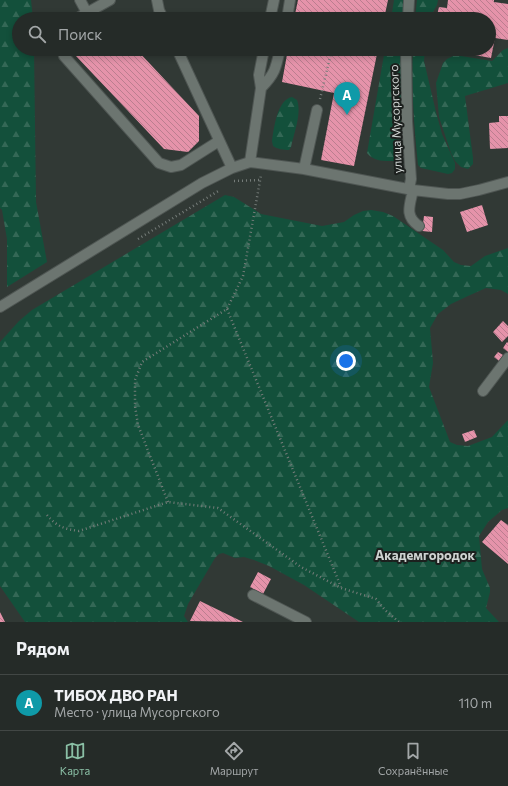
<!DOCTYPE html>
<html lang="ru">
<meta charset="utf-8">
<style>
body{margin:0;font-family:Commissioner,sans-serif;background:#2d3330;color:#f1f3f6}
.you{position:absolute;left:346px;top:361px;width:14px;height:14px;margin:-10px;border:3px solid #fff;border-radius:50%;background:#1a73e8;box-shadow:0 0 0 6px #1a73e833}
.badge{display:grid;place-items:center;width:26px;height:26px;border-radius:50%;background:#8abfa5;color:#fff;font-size:13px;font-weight:700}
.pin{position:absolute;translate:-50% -33px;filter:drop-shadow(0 1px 2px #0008)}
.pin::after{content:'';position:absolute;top:21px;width:14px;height:12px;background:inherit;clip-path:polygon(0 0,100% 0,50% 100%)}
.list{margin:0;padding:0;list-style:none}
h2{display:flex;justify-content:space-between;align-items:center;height:52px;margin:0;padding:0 16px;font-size:17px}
h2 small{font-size:13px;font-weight:400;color:#a3a7a8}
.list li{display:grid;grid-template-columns:26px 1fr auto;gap:12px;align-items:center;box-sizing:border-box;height:56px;padding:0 16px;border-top:1px solid #424745}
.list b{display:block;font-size:15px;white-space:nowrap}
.list p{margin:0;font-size:13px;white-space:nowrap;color:#a3a7a8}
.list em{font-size:13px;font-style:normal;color:#a3a7a8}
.icon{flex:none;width:22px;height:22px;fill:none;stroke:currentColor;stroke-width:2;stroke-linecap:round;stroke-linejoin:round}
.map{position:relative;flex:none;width:508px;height:622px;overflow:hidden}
.search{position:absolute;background:#252b28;box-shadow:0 2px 6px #0003;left:12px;right:12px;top:12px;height:44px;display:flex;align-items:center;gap:10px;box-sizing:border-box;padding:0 14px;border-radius:22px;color:#a3a7a8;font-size:15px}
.sheet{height:108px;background:#252b28}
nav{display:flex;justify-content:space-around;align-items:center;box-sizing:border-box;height:56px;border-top:1px solid #424745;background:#252b28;font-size:11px;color:#a3a7a8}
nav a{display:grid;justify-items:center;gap:2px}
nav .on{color:#8abfa5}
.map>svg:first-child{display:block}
</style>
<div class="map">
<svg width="508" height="622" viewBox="0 0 508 622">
<defs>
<pattern id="forest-firs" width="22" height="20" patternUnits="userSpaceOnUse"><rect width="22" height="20" fill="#13503b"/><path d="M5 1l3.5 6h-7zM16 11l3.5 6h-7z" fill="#346856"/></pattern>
<pattern id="building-back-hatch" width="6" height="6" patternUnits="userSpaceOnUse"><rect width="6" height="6" fill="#e593aa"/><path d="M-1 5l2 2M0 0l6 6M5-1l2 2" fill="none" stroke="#bb7e8f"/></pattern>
</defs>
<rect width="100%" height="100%" fill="#313935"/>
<path fill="url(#forest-firs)" d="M0,0h31l2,19h-14v30h15l2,153 11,60 -40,25v-48l-5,-29 -2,-2z
M394,0h9v19h-12z
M417,0h21l-1,5 -8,14h-14z
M508,48v35l-43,13 8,62v6l-5,5 -7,-2 -6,-6 -4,-8 -12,-36 -3,-34 7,-20 4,-4 8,-4 37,6 11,-11z
M385,49h16v100c-1,6 -1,9 -6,12 -10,0 -21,1 -28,-8z
M413,49h12l-1,12 12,51 6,22 13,29v6l-3,4 -4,1 -27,-6 -3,-3c-4,-39 -7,-77 -5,-116z
M292,97l5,3c5,13 -3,33 -6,47l-2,3c-5,0 -12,-1 -16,-4l-1,-5c2,-13 5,-41 20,-44z
M225,195l9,2 27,17 61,12 22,-4 10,-7 9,-4 8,-1 12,2 10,4 50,34 11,12 7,3 10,1 14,-10 23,-8v46l-7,-4 -15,-2 -18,8 -17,8 -13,10 -8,14 3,35 -4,24 21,55 7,3 11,1 24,-9 16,-17v88l-6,2 -14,12 -9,14 3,33 8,19v4l-4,16 13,14h-140l-55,-37 -35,-19 -15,-6 -10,-3 -9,1 -12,-5 -4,1 -4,4 -27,46 -4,12 4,6h-163l-25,-36v-244l19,-21 13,-11z"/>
<path fill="url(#building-back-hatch)" d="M298,0h90l-4,19h-90z
M448,0h46v2l14,2v36l-13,-2 -4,20 -46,-8 44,-1v-30h-53l3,-12 8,1z
M77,49h59l63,67v25l-11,11 -24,-3 -88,-93z
M288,49h90l-24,117 -33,-6 13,-67 -52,-11z
M499,116h9v32l-18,1 -1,-26 10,-1z
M482,205l6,20 -21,7 -7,-20z
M424,216l9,1 -1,15 -10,-1z
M503,321l5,5v10l-6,6 -9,-10z
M507,342l1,1v9l-5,-4z
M498,352l5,3 -4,6 -5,-4z
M474,430l3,7 -12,5 -3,-8z
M501,520l7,5v39l-26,-22z
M258,572l13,7 -8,15 -13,-7z
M200,601l43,21 -53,-1z
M0,612l5,10h-5z"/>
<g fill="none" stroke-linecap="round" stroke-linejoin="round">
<defs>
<path id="minor" d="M80,0l7,13
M157,0l2,10 4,9
M76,19l34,-19
M270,19l4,-19
M287,19l3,-19
M408,19l1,-19
M62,49l2,7 95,107 12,4 10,-2 38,-24
M177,49l55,119
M406,49l1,72 4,58 -2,10
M261,88c14,-14 15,-20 19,-39
M250,162l11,-74 -2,-13 5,-26
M304,169l13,-59
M413,190c-3,15 -9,26 6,36
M0,307l202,-124 30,-15 18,-6 54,7 109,21 35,4h12l19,-4 29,-8
M483,391l25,-33
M253,595l53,27"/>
</defs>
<use href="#minor" stroke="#4f5653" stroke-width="12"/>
<path stroke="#767d7a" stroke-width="2.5" stroke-dasharray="1 3" stroke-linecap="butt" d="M320,99l12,-50
M234,181l26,-1
M138,239l82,-49
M227,309l114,278
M168,502l-30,-77 -3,-19v-26l7,-18 85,-53 16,-33 18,-101
M47,515c10,12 18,14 32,16l89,-29 50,6 83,59 40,21 35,11 9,11 14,12"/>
<use href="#minor" stroke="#6c7570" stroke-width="10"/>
</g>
<g text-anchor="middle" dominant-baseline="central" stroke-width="4" stroke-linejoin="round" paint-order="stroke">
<g font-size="12" fill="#ced3d1" stroke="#1c201e">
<text transform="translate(395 119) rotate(-92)">улица Мусоргского</text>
</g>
<g font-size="13" font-weight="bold" fill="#ced3d1" stroke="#1c201e">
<text x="425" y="555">Академгородок</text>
</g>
</g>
</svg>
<div class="you"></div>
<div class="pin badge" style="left:347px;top:115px;background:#0f9aa8">A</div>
<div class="search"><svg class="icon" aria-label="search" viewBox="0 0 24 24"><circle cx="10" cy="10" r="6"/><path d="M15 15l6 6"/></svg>Поиск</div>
</div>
<section class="sheet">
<h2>Рядом<small></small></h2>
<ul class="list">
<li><span class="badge" style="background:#0f9aa8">A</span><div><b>ТИБОХ ДВО РАН</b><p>Место · улица Мусоргского</p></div><em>110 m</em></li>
</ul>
</section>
<nav>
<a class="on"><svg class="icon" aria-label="map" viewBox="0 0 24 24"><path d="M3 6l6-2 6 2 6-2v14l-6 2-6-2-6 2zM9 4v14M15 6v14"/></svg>Карта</a>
<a><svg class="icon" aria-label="directions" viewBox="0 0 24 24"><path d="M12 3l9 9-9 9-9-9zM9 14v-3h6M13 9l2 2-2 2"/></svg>Маршрут</a>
<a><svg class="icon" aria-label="saved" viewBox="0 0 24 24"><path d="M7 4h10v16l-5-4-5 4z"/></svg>Сохранённые</a>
</nav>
